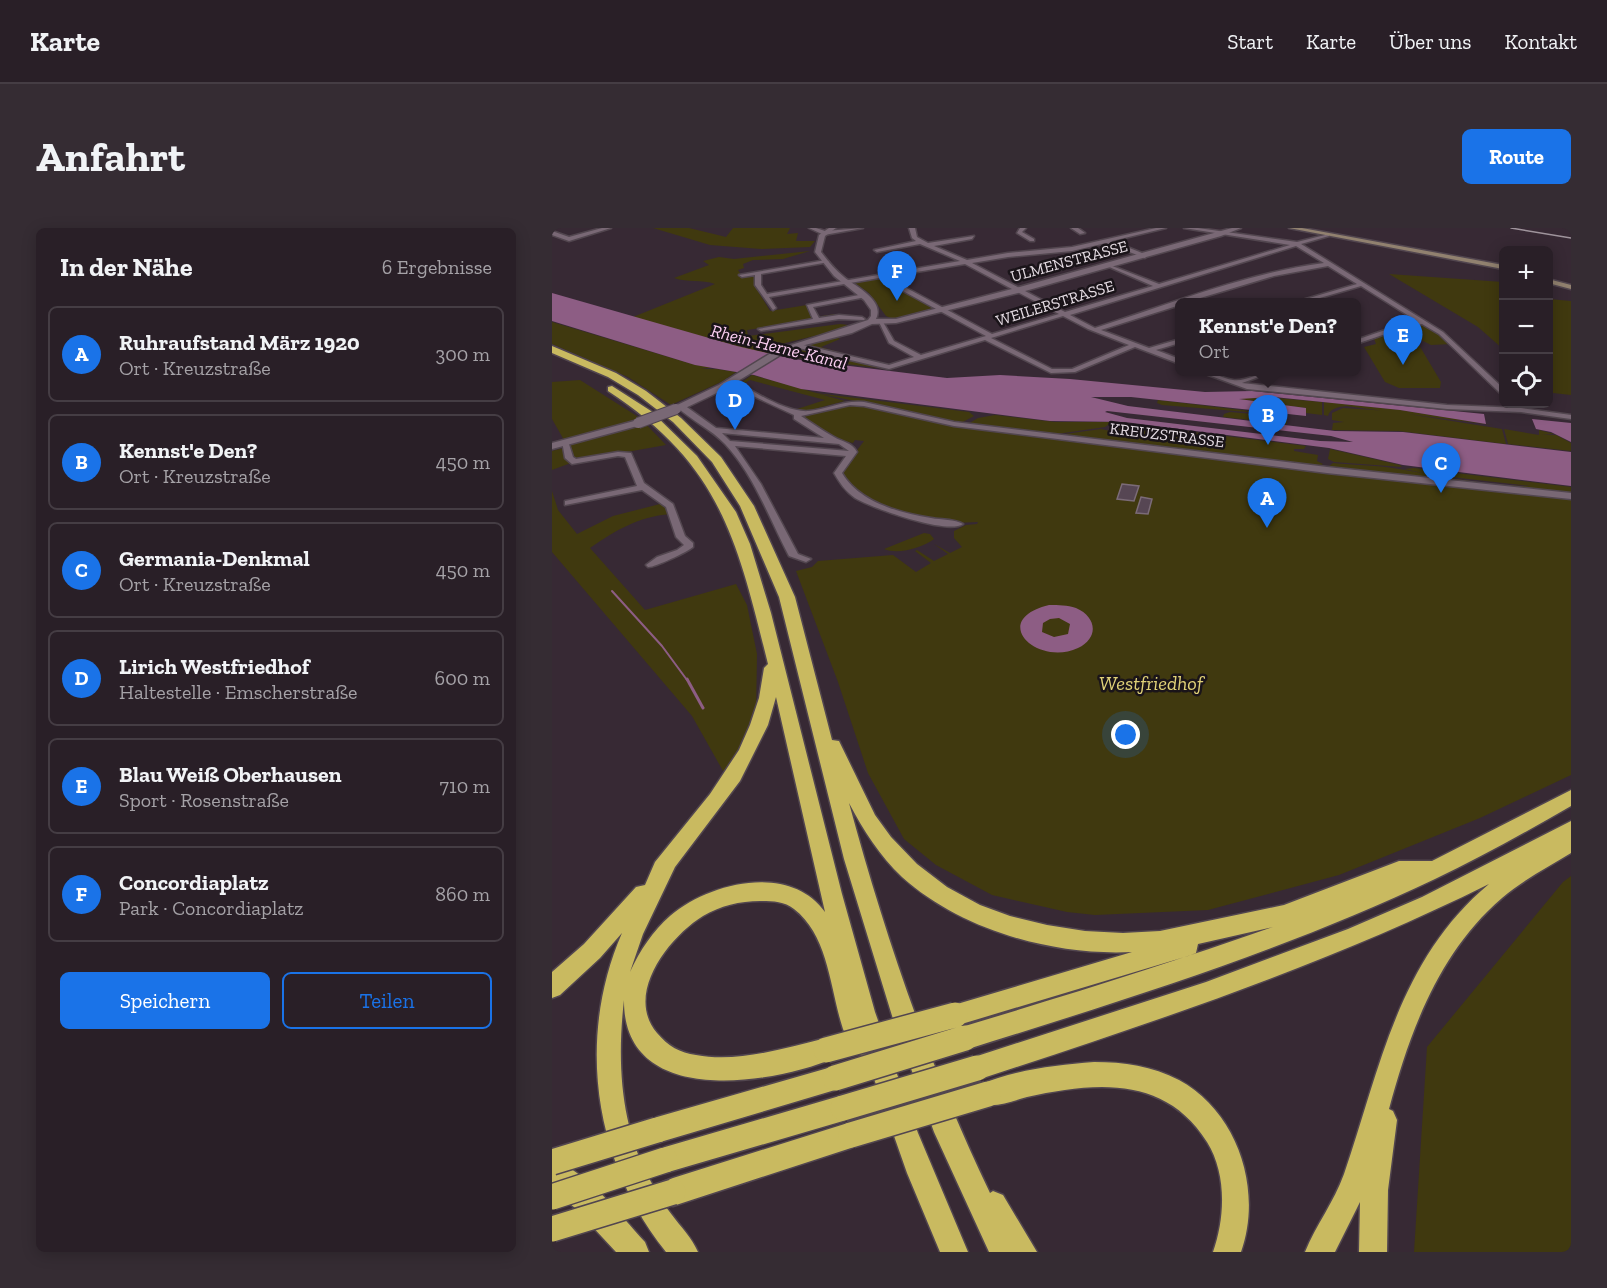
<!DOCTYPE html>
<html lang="de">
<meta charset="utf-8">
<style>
body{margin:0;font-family:"Zilla Slab",serif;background:#352c33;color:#f1f3f6}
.controls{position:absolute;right:18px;top:18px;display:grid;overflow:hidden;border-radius:9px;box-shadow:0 3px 15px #0003}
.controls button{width:54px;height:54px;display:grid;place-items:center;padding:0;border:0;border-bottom:2px solid #453d44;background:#291f27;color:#f1f3f6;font:30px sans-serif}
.you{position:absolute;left:574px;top:507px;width:21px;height:21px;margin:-15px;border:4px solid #fff;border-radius:50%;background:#1a73e8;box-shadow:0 0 0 9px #1a73e833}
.badge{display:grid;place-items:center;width:39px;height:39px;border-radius:50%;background:#1a73e8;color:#fff;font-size:20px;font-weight:700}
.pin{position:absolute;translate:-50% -50px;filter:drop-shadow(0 2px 3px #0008)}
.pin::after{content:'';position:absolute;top:32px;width:21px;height:18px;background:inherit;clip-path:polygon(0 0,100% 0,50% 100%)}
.popup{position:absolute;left:623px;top:70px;width:186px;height:78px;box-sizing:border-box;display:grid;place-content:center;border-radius:9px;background:#291f27;filter:drop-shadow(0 2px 4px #0005);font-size:20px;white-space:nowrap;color:#a5a2a7}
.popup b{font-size:22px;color:#f1f3f6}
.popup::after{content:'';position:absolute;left:50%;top:100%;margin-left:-12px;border:12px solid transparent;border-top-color:#291f27}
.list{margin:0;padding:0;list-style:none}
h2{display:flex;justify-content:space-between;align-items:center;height:78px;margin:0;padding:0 24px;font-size:26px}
h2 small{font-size:20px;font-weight:400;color:#a5a2a7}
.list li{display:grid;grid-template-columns:39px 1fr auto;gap:18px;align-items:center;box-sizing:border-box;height:96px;margin:0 12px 12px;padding:0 12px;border:2px solid #453d44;border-radius:9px}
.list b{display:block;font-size:22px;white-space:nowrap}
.list p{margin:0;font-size:20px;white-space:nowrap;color:#a5a2a7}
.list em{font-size:20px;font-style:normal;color:#a5a2a7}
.actions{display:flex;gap:12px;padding:18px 24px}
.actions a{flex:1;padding:14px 0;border:2px solid #1a73e8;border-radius:9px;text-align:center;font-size:21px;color:#1a73e8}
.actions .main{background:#1a73e8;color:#fff}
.icon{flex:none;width:33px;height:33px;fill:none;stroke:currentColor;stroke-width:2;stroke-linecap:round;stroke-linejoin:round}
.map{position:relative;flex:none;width:1019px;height:1024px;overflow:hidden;border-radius:9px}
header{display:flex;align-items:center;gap:36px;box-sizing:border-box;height:84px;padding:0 30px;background:#291f27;border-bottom:2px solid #453d44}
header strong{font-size:28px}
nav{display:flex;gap:33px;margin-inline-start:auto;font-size:21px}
.intro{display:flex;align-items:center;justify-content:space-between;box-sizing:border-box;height:144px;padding:0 36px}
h1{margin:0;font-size:42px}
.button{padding:15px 27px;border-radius:9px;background:#1a73e8;color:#fff;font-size:21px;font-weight:700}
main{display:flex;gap:36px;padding:0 36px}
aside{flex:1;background:#291f27;border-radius:9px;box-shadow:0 3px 15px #0003}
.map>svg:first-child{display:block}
</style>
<header>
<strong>Karte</strong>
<nav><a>Start</a><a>Karte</a><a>Über uns</a><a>Kontakt</a></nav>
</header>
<div class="intro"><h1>Anfahrt</h1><a class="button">Route</a></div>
<main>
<aside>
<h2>In der Nähe<small>6 Ergebnisse</small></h2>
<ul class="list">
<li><span class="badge">A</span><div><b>Ruhraufstand März 1920</b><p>Ort · Kreuzstraße</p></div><em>300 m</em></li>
<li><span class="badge">B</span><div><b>Kennst'e Den?</b><p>Ort · Kreuzstraße</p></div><em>450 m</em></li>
<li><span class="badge">C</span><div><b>Germania-Denkmal</b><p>Ort · Kreuzstraße</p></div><em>450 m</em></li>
<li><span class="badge">D</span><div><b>Lirich Westfriedhof</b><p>Haltestelle · Emscherstraße</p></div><em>600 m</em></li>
<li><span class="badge">E</span><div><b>Blau Weiß Oberhausen</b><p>Sport · Rosenstraße</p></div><em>710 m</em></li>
<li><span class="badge">F</span><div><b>Concordiaplatz</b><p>Park · Concordiaplatz</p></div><em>860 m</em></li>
</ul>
<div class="actions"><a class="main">Speichern</a><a>Teilen</a></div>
</aside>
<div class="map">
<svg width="1019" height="1024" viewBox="0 0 1019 1024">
<rect width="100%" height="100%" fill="#372934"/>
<path fill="#40390f" d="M101,0h36l37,9 7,-9h57l-3,6 11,-1 -2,8h19l-5,6 -49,2 -51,-4z
M258,23l-27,8 -30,1 -10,4 1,4 -6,2 4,6 12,-2 2,14 14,23 37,-6 8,12 20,-3 1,3 -89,13 1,6 92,-12 16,2 -71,17 -20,11 -132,-37 82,-33c-13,-5 -27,-1 -41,-6l35,-13 -6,-4 16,-4 15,2z
M837,46l114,8v67l-25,-22z
M326,51l55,29 -40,11 -7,-3 -17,-23 -14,-10z
M997,71l22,2v94l-18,-2 -4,-4z
M0,94l143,43 19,2 -13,2h15l20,3 -13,9 -52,24 -43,-28 -76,-33z
M872,95l28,21 -21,1 -10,-5 -2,5 22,37 -1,6h-41l-14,-6 -21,-35 12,-3 -3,-8z
M284,109l4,2 -19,8 65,19v3l-103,-13 20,-12z
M200,147l93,26 -35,9h-16l31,-10 -75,-20 -8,5v-3z
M28,152l60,38 26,27 -90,16 -24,9v-19l16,-4 -16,-28v-37z
M264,165l153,19 5,4 -13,7z
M692,169h21l57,5v13l-16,-2v-5l-67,-9z
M606,172l125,15 -121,-10 -5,-2z
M772,174l76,8 93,15 -147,-19c-7,1 -16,2 -18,10l-4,-1z
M300,177h10l91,20 618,72v278l-91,43 -141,57 -131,35 -113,5 -28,-3 -75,-17 -56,-30 -32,-26 -36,-66 -30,-91 -42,-111 16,-4 6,-6 75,-6 23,17 15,-9 -16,-12 2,-1 17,11 14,-7 -14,-10 16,9 12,-6 -8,-9v-7l12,-6 11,-1 1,-2 -25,1 -36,-6 -40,-13 -21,-10 -16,-21 24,-32 -9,-1 -2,3 -17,-4 -36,-23z
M791,180l46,3 113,18 4,15 -107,-13 -67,-1 1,-7 11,-1 -12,-2v-7z
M678,184l57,5v7l-64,-7 1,-3z
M443,187l60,7h57l-7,5 -55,8 -82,-11 10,-6z
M584,197l170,21 -2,3h-10v2l24,4 -1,6 6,3 -3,2 -262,-31 43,-6 14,3 5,-5 14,1z
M952,201l35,6v-5l15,4 -12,1h14l15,8v8l-63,-7z
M778,221l70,16 2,2 -68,-5 -6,-3z
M781,235c20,2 41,2 60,5 44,7 92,18 137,18l-97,-11 -29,-6 10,-1 157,19v8l-241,-27 -1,-2z
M0,263l6,19 19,24 36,-18 51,-13 6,11c-32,3 -54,16 -80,34l55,62 91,-26 11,21 10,49 -1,61 -29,63 -35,-62 -140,-164z
M372,305l6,1 4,5c-12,9 -36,16 -50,10z
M1019,648v376h-157l13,-205 136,-165z"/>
<path fill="#8d5d84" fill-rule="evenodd" d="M0,65l185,53 56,13 154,19 53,-3 70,4 135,13 47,-1 232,23 2,10 -86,-14 -126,-13 -35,2 67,9v8l-175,-19h-40l37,9 207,25 68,1 168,20v34l-168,-21 -74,-17 -204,-26 -75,-1 -249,-32 -47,-14 -59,-10 -143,-44zM555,183l224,25 22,6 -33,-1 -193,-23 -22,-6z
M980,191l39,4v19l-20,-10 -15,-3z
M497,377c10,0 18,0 27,3 21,9 23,30 2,40 -41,19 -90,-28 -29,-43zM507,390l11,6 -2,10 -14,3 -12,-5 1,-9 7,-4z"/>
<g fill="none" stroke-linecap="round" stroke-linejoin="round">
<path stroke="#8d5d84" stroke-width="2" d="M60,363l50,55 25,34"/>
<path stroke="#8d5d84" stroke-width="3" d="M135,451l16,29"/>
</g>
<path fill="#564653" stroke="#7b6b77" stroke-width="1.5" d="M570,256l17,2 -5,15 -17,-2z
M589,269l11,2 -4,15 -12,-1z"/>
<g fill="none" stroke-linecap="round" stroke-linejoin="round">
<defs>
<path id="minor" d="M50,0h9l-42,13 -17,-6v-4l17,6z
M257,0h7l9,3 38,-3 -39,7z
M357,0h6l2,9 11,6 46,-7 -2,3 -38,7 33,14 41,-7 64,-6 84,-19h10l-54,13 35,14 -2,3 -39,-15 -34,8 -64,6 -36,6 93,49 88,-26 -46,-20v-2l52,20 131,-39 -106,-17h14l99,14 32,-8v2l-28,8 142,88 60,56v5h-3l-61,-59 -17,-10 -16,3 -50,17v-4l47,-16 14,-3 -56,-35 -55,16h-8l1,-1 58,-17 -29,-18 -54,10 -87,26h-7v3l-79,25 48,18 31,-9v4l-24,7 24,9v5l-45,-17 -60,25 -24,1 -66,-33 -96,29 -90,-21h-11v-2l11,-2 90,21 25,-8 -25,-14 -10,-21h4l11,19 27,14 65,-19 -107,-58 -110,19 7,11 -3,2 -18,-25v-10l-13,2 -3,-2 87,-15 3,2 -68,12v11l6,9 193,-33 -40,-17 -43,8 -3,-2 42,-9 -4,-3zM744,18l28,17c-78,10 -154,41 -229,65l-25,-13zM413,36l94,50 -67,20 -106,-57zM511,88l25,13 41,16 -57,24h-20l-61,-31z
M468,0h6l-4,4 12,7v2h-4l-13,-8z
M519,0h7l7,5 -5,1z
M312,66l2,3 -53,10 6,11 20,-3 23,2 3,2 -1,1 -25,-1 -78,12 -3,-2 55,-10 -6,-14z
M648,144c13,-1 21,6 33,8 12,2 26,-8 38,-8l-1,1 -28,10 205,22 74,3 50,7v4l-50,-7 -74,-3 -200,-20z
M175,152h6c20,11 53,33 76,31 20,-2 34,-11 55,-9l90,20 373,45 244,26v6l-244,-26 -373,-47 -90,-20 -14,-1 -49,11c11,7 22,15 33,21 8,5 18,5 23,15l-15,21c17,29 57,40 89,45 10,2 24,1 32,6 -16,11 -91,-16 -108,-26 -10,-7 -15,-15 -21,-25l12,-17 -111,-10 26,38 37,70 13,5 -5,3 -17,-6c-20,-38 -35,-81 -64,-112 -14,-15 -33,-23 -48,-37l7,-2 32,23 108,10 -30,-19v-4l-67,-31zM170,205l117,11 10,7 -119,-10z
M10,213h6l5,16 3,2 42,-7 13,1 13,30 29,21 12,32 8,7v4c-6,5 -39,21 -45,20l-2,-2 11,-8 20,-7 7,-5 -8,-8 -10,-30 -24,-17 -77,15v-4l72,-15 -12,-29 -7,-1 -46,8 -7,-6z"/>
<path id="tertiary" d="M277,0h7l-11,8 -4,16c7,9 14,18 23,25 12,10 41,23 32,42h20l116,-30 220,-61h9l-20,8 -203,57 -122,30 -24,1 -20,9 -51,13 -19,8 -57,35 -46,22h-6v-4l46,-22 57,-35 92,-30 3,-4v-6l-7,-10 -30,-24 -19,-24 4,-17z
M86,192l5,3 -2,2 -89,24v-6z"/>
<path id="secondary" d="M737,0h13l201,37v4z
M996,51l23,6v4l-23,-6z"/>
<path id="motorway" d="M0,118l64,27 30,18 35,27 40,39 33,49 41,91 37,143 7,1 36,74 16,22 26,27 30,23 33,18 30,11 37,9 38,6 38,2 37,-2 124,-26 115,-44h33l139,-71v16c-45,26 -90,51 -136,73 -151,72 -311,121 -470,171l-8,-4 -4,-8 4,-8 8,-4c103,-31 206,-63 308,-99l-75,17 -2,9 -8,3 -233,70 -8,-3 -4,-8 4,-8 185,-55c-79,4 -171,-22 -230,-75 -22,-21 -39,-47 -53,-74 36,133 81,265 141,390l3,-2 10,4 34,57h-48l-55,-120 -41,-113 -49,-160 -65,-262 -39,-91 -28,-44 -39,-40 -35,-27 -30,-18 -56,-24z
M60,158l39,25 46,45 39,56 14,32 21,69 71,281 33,118 43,121 50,119h-28l-33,-79 -40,-114c-13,-6 -19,-18 -24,-30 -13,-39 -14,-93 -49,-120 -10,-8 -22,-8 -34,-8 -20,0 -40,5 -57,15 -34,21 -79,78 -46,117 11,13 23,20 39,22 42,8 89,-7 130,-17l9,4 3,8 -3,8c-65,27 -212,50 -211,-58 -7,61 -4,125 26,180 6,11 13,24 22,35 9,12 20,23 26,37h-32c-72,-90 -90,-213 -44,-319l-22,25 -40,37 -8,3v-26l32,-28 52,-57 9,-2 10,-23 55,-68 29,-44 11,-25 9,-27 5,-30 4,-4c-31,-124 -47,-199 -160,-273v-4zM224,469l49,215c-35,-49 -115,-30 -155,4 -17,15 -30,34 -40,56l13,-38 32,-67 65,-86 28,-56z
M1019,593v32c-23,14 -48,27 -69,45 -63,54 -92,133 -113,211l4,2 4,9 -9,70 -1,62h-28l1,-50 -25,50h-30c11,-27 29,-50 39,-78 36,-105 54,-214 145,-290 -165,82 -338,139 -512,196l-9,-3 -3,-9 3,-9 238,-77 142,-53 74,-32z
M542,834c30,0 58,4 85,18 59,32 84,110 62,172h-28c12,-34 14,-78 -6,-110 -42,-67 -112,-60 -180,-45 -15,4 -33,12 -48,6l-4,-9 4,-9c35,-15 77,-20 115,-23z
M283,838l9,3 3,9 -3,9 -9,3 -178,53 -9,-4 -4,-9 4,-9 9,-4z
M291,867l9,4 4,9 -4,9 -9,4 -178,52 -9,-4 -4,-9 4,-9 9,-4z
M299,894l9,4 4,9 -4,9 -9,4 -178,58 -10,-4 -4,-10 4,-10 10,-4z
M0,931c38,15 66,54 93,83l4,10h-33l-41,-44 -23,-19z"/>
</defs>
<use href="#minor" stroke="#52464f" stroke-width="3"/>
<use href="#tertiary" stroke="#52464f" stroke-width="3"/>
<use href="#secondary" stroke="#52464f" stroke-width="3"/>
<use href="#motorway" stroke="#52464f" stroke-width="3"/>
<use href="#minor" fill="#796875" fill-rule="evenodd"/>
<use href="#tertiary" fill="#796875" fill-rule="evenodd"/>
<use href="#secondary" fill="#91816f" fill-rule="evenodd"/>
<use href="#motorway" fill="#c9ba60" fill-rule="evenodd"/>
<path stroke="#9f949c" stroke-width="1.5" d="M959,0l60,10
M1015,0l4,1"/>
<defs>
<path id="tertiary-bridge" d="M86,195l38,-14"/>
<path id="motorway-bridge" d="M274,822l129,-35
M283,850l130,-40
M291,880l134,-40
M299,907l137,-41
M0,934l105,-32
M0,969l113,-37
M0,1001l121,-37"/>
</defs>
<use href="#tertiary-bridge" stroke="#52464f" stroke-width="12" stroke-linecap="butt"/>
<use href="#motorway-bridge" stroke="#52464f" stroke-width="28" stroke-linecap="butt"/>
<use href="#tertiary-bridge" stroke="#796875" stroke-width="10"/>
<use href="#motorway-bridge" stroke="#c9ba60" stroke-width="25"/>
</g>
<g text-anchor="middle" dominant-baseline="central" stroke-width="5" stroke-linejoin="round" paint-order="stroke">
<g font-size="16" fill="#e6dde4" stroke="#1a1419">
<text transform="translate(517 33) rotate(-15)">ULMENSTRASSE</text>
<text transform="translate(503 75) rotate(-17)">WEILERSTRASSE</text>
<text transform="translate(615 207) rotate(7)">KREUZSTRASSE</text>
</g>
<g font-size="18" font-style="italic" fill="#fbcef1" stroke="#1a1419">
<text transform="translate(227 119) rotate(14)">Rhein-Herne-Kanal</text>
</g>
<g font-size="20" font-style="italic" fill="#e1d278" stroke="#1a1419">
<text x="599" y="455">Westfriedhof</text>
</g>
</g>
</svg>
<div class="controls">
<button>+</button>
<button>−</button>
<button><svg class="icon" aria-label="locate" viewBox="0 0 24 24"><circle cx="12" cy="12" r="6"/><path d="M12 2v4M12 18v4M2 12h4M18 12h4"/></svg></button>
</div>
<div class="you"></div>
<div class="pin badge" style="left:715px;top:300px">A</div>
<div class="pin badge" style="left:716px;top:217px">B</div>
<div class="popup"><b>Kennst'e Den?</b>Ort</div>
<div class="pin badge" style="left:889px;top:265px">C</div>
<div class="pin badge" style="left:183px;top:202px">D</div>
<div class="pin badge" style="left:851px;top:137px">E</div>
<div class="pin badge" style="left:345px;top:73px">F</div>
</div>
</main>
